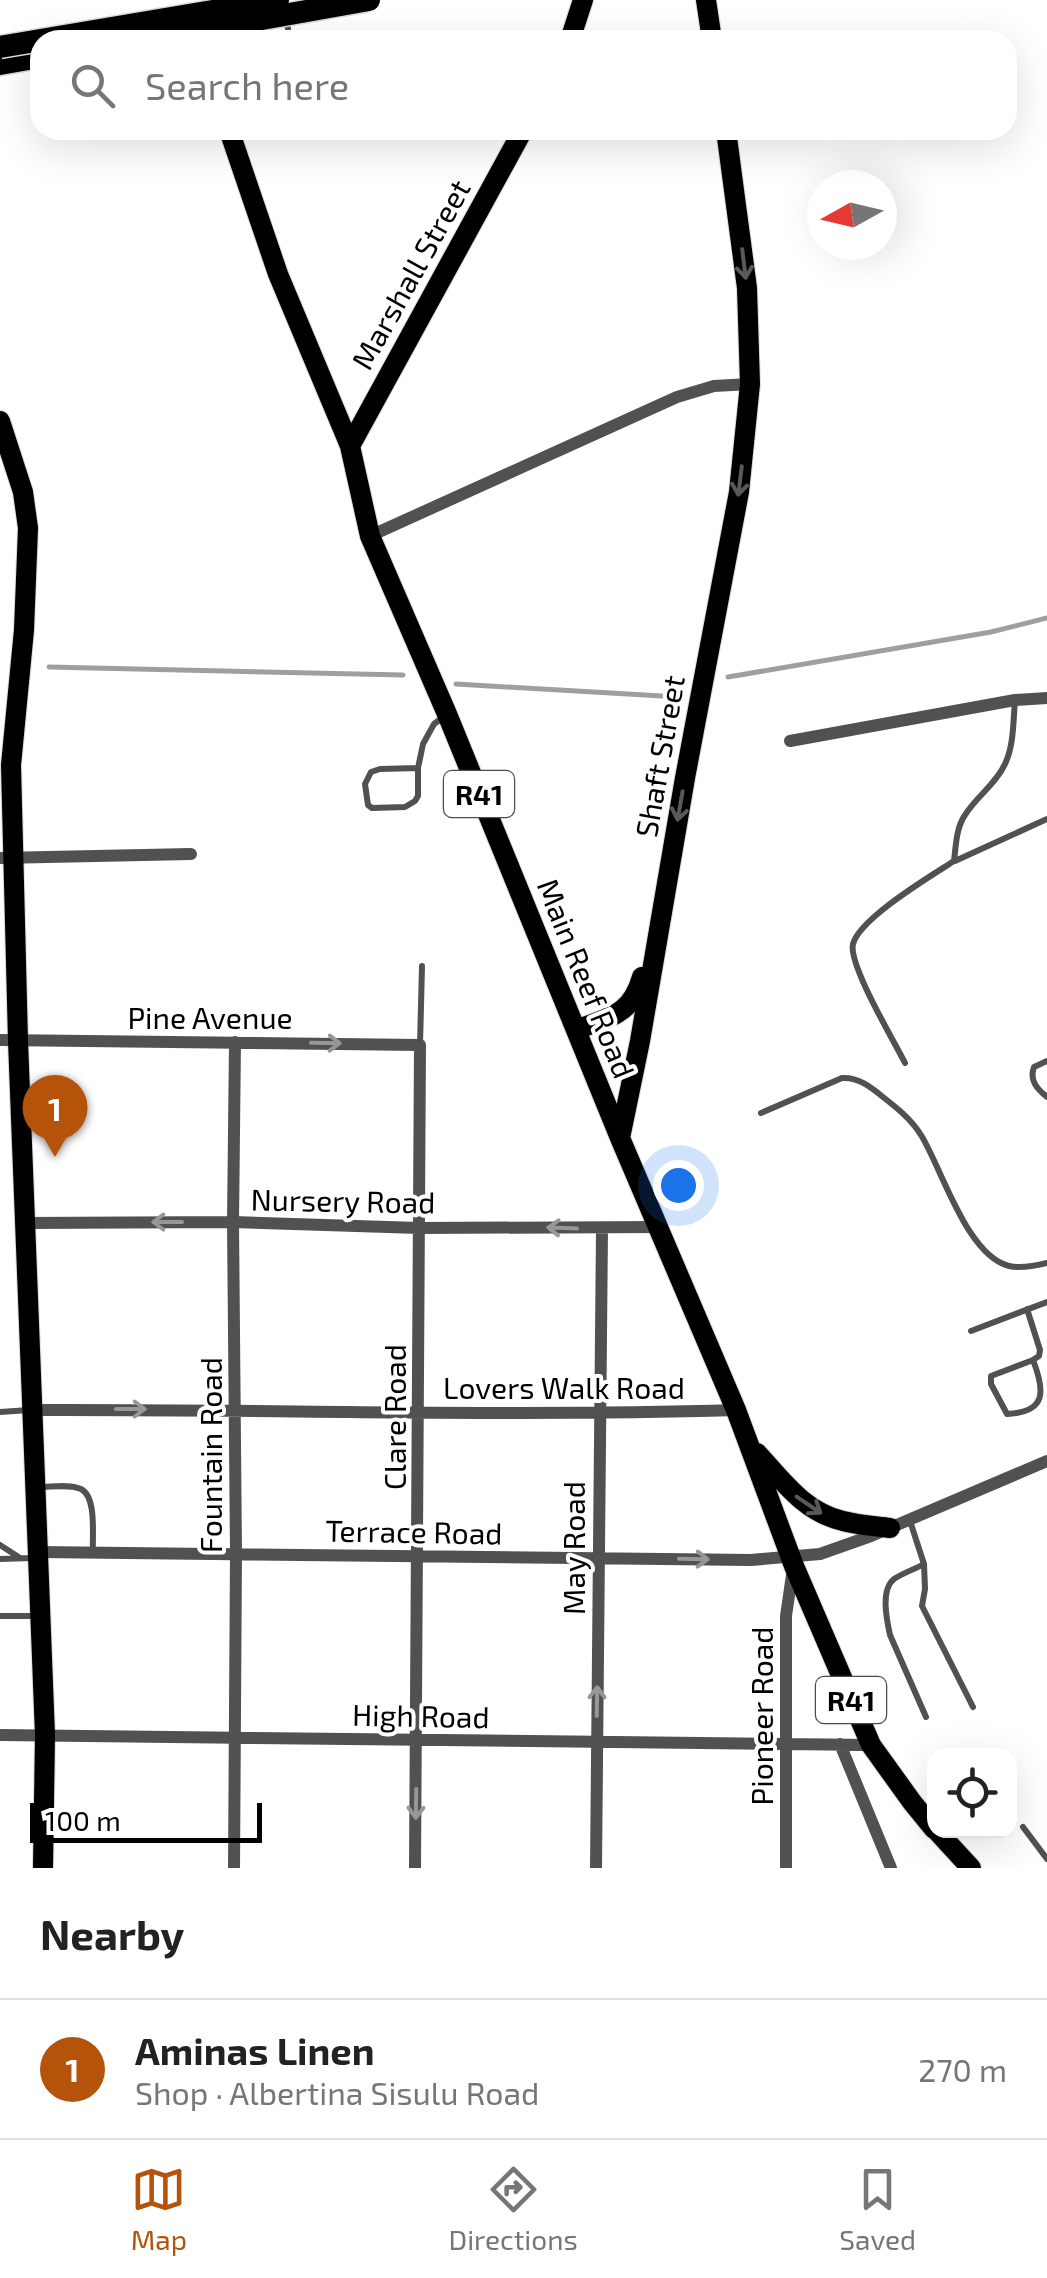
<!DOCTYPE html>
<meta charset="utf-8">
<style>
body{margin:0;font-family:"Exo 2",sans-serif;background:#f2f2f2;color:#222}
.controls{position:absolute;right:30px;bottom:30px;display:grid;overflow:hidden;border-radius:20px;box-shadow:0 10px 40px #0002}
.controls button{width:90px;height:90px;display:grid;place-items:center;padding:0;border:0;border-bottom:2px solid #e0e0e0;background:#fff;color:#222;font:50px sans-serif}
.compass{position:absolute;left:807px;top:170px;width:90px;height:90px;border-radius:50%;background:#fff;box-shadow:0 10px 40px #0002;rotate:262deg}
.scale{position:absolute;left:30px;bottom:25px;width:232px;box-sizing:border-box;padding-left:10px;border:5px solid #000;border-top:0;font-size:28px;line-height:35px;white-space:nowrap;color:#000;-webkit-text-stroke:8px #fff;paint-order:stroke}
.you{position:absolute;left:678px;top:1185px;width:35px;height:35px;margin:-25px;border:8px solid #fff;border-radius:50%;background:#1a73e8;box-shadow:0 0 0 15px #1a73e833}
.badge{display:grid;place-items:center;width:65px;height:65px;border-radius:50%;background:#b45309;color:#fff;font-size:32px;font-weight:700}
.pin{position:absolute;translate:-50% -82px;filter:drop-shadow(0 2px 5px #0008)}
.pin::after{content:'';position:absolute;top:52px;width:35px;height:30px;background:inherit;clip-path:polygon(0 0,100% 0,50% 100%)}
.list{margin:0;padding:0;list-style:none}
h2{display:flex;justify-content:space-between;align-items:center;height:130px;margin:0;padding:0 40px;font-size:42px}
h2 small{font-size:32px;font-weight:400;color:#767676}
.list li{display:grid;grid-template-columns:65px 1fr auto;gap:30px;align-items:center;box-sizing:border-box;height:140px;padding:0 40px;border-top:2px solid #e0e0e0}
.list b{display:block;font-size:38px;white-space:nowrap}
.list p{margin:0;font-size:32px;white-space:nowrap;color:#767676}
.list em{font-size:32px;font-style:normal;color:#767676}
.icon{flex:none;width:55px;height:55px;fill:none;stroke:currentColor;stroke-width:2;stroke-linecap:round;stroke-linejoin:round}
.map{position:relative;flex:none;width:1047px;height:1868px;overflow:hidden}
.search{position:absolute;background:#fff;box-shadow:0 10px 40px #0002;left:30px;right:30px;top:30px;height:110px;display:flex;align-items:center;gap:25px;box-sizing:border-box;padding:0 35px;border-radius:30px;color:#767676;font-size:38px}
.sheet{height:270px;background:#fff}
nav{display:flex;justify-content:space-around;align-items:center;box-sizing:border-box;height:140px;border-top:2px solid #e0e0e0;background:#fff;font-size:28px;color:#767676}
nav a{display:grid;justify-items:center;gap:5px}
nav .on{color:#b45309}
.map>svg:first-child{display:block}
</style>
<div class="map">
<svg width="1047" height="1868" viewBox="0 0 1047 1868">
<rect width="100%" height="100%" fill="#fff"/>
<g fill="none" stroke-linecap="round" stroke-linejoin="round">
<path stroke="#9f9f9f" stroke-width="5" d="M49,667l354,8
M728,677l263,-45 56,-14
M456,684l223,13"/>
<defs>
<path id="primary" d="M706,0l6,40
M570,40l13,-40
M229,130l49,144 72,172 20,90 77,178 173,424 116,272 58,156 77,179 41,57 22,27
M0,421l23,71 5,36 -4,102 -13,135 7,276 27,694 -2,133
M350,446l173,-316
M576,1030c33,-13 55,-14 66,-53
M620,1138l20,-97 45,-263 54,-286 11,-108 -3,-96 -21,-158
M757,1453c26,28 47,59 86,68 15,4 32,5 47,7
M936,1830l35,38"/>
<path id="motorway" d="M0,64l40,-7"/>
</defs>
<use href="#primary" stroke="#dbdbdb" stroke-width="22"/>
<use href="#motorway" stroke="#dbdbdb" stroke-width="25"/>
<path stroke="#515151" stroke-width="6" d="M286,18l4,22
M418,768l-38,1 -9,3 -6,12 3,21 4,3 33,-1 10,-6 3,-5v-28l5,-24 11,-20 12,-9
M955,861l92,-42
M420,1045l2,-79
M1047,1061l-13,6c-5,13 3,22 13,30
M905,1063c-11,-22 -57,-99 -52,-119 7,-26 78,-68 101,-83 2,-15 2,-33 11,-46 11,-18 31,-31 40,-51 9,-19 8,-42 10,-63
M761,1113l81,-35c16,-1 29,9 41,19 14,11 28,22 38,38 21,34 46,121 88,131 12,3 26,0 38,-3
M1027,1309l13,41 -1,6 -6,4c12,31 14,52 -26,54l-16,-30v-8l42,-16
M971,1331l76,-29
M0,1412l29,-2
M40,1487c12,0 30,-3 41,2 16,8 11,47 12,62
M910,1521l14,43 1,25 -3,17 51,101
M0,1545l20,13
M0,1559l32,-1
M924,1564c-9,5 -21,9 -30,15 -14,11 -7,42 -4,56l36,82
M0,1616h39
M1023,1827l24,32"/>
<path stroke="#515151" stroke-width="12" d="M370,536l307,-139 37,-11 36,-2
M790,741l225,-41 32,-2
M0,858l191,-4
M0,1040l420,5 -5,823
M25,1223l208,-1 186,6 241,-1
M33,1410c234,-1 468,7 703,0
M38,1552l713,8 69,-6 51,-18 176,-75
M0,1735l871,10
M840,1744l51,124
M234,1868l2,-315 -3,-331 2,-180
M596,1868l6,-639
M786,1868v-252l7,-48"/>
<use href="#primary" stroke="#000" stroke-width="20"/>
<use href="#motorway" stroke="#000" stroke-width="22"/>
<defs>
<path id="motorway-bridge" d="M142,40l227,-40
M0,47l278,-47"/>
</defs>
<use href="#motorway-bridge" stroke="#dbdbdb" stroke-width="25" stroke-linecap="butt"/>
<use href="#motorway-bridge" stroke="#000" stroke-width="22"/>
</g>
<defs><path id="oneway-shaft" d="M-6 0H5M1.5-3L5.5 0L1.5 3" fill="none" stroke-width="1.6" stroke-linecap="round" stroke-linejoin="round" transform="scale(2.5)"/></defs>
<g stroke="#595959">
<use href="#oneway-shaft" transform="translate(744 264) rotate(83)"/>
<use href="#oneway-shaft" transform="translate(740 481) rotate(97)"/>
<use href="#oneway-shaft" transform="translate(680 806) rotate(100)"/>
<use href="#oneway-shaft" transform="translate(809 1505) rotate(34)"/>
</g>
<g stroke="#979797">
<use href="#oneway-shaft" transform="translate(326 1043) rotate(1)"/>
<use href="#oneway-shaft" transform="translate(167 1222) rotate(180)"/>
<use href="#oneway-shaft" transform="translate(562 1228) rotate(-178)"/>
<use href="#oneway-shaft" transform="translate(131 1409)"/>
<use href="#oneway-shaft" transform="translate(694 1559) rotate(1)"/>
<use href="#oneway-shaft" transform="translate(597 1701) rotate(-89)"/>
<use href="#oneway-shaft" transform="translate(416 1804) rotate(91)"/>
</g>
<g text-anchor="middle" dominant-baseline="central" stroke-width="8" stroke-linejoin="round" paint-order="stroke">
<g fill="#fff" stroke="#4c4c4c" stroke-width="2.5">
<rect x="444" y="771" width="70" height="46" rx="8"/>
<rect x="816" y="1677" width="70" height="46" rx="8"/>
</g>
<g font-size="28" font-weight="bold" fill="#000">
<text x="479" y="794">R41</text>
<text x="851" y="1700">R41</text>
</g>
<g font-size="30" fill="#000" stroke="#fff">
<text transform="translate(410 274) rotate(-61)">Marshall Street</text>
<text transform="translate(659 756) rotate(-80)">Shaft Street</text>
<text transform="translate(587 978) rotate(68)">Main Reef Road</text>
<text x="210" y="1017">Pine Avenue</text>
<text transform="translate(343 1200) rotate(1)">Nursery Road</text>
<text x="564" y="1387">Lovers Walk Road</text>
<text transform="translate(394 1417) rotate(-90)">Clare Road</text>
<text transform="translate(210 1455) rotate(-90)">Fountain Road</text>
<text transform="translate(414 1531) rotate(1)">Terrace Road</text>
<text transform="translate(573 1548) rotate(-90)">May Road</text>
<text transform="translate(421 1715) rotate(1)">High Road</text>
<text transform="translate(761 1716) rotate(-90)">Pioneer Road</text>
</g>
</g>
</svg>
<div class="controls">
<button><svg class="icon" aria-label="locate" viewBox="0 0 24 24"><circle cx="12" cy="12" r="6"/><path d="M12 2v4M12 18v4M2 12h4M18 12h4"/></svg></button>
</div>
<svg class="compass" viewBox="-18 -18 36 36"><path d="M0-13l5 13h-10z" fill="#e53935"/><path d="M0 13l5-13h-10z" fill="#767676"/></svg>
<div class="scale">100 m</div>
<div class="you"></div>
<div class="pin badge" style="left:55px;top:1157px">1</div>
<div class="search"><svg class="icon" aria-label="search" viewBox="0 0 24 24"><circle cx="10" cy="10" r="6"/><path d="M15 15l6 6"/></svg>Search here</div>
</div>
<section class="sheet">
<h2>Nearby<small></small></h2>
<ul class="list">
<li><span class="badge">1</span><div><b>Aminas Linen</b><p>Shop · Albertina Sisulu Road</p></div><em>270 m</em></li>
</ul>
</section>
<nav>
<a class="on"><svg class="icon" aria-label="map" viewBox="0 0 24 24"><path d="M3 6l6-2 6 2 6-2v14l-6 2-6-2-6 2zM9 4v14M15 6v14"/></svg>Map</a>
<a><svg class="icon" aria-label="directions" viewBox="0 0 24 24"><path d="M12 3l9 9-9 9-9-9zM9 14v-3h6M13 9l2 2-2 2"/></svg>Directions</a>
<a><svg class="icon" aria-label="saved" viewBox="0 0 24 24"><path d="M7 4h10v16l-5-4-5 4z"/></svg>Saved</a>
</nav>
